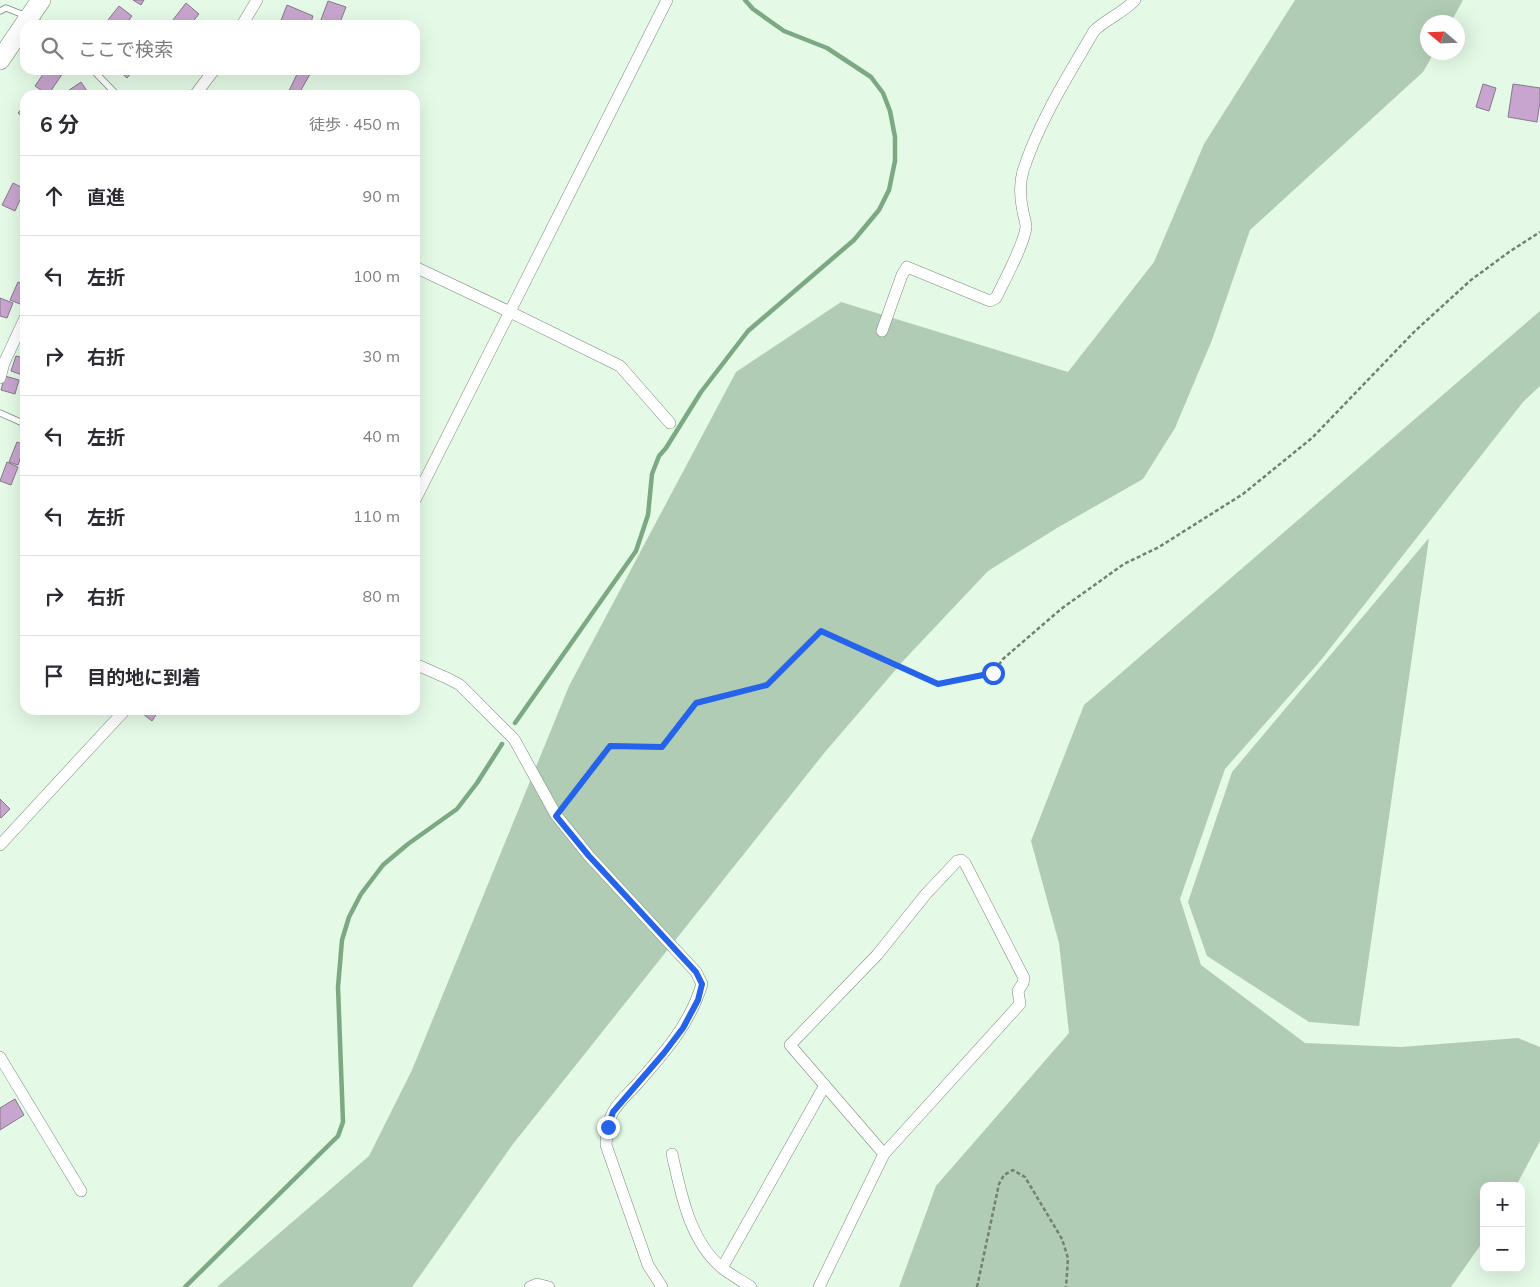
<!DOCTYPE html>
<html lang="ja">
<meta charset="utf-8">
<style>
body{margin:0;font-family:Mulish,"Noto Sans JP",sans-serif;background:#f2f2f3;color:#2b2b33}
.controls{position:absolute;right:15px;bottom:15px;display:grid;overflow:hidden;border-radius:10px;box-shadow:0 5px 20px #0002}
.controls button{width:45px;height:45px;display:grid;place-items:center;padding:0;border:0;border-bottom:1px solid #e1e1e2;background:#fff;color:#2b2b33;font:25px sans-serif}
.compass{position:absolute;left:1420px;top:15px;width:45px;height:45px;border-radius:50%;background:#fff;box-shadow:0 5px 20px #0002;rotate:289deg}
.stop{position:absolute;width:15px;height:15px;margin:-11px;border:4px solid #2563eb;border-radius:50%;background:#fff}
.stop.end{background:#2563eb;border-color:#fff;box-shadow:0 1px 5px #0008}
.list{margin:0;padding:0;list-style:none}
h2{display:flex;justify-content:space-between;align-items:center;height:65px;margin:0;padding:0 20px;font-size:21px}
h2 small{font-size:16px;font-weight:400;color:#7c7c81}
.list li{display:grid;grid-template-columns:32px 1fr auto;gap:15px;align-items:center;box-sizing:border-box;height:80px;padding:0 20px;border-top:1px solid #e1e1e2}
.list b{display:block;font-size:19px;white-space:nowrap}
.list em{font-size:16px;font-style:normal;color:#7c7c81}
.icon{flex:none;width:28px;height:28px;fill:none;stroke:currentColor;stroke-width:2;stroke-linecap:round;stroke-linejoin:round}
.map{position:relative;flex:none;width:1540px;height:1287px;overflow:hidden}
.search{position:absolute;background:#fff;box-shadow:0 5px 20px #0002;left:20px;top:20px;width:400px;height:55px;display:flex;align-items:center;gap:12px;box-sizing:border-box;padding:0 18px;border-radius:15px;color:#7c7c81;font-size:19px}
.panel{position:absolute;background:#fff;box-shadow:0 5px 20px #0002;left:20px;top:90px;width:400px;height:625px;border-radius:15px}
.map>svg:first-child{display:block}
</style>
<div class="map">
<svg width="1540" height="1287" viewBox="0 0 1540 1287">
<rect width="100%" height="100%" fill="#e4f9e6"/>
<path fill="#b1ccb5" d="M1295,0h168l-12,22h-23v30l6,1 -11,19 -173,158 -38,110 -37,88 -32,51 -86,49 -69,43 -84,89 -79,92 -312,392 -101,143h-195l152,-131 43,-86 157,-384 167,-314 105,-70 227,70 86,-110 50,-118z
M1540,311v75l-17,16 -202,258 -96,109 -45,130 21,66 104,78 96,4 117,-9 22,9v94l-24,45h-32v54l-33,47h-552l37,-101 133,-153 -10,-90 -28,-102 53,-136z
M1429,538l-70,488 -50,-4 -102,-66 -19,-54 44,-130z"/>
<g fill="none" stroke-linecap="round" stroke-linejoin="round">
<path stroke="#7da884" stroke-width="4.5" d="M515,723l121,-172 12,-36 4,-41 7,-18 7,-8 35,-56 47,-61 106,-91 25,-30 10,-20 6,-29v-24l-5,-26 -7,-18 -12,-16 -44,-29 -43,-17 -31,-22 -8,-9
M185,1287l153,-151 5,-14 -5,-135 4,-47 7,-23 12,-23 22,-29 25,-21 49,-35 20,-26 25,-39"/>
</g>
<path fill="#c8a5ce" stroke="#87778a" d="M133,0h11l-3,5z
M328,1l18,6 -7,18h-20z
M186,3l13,11 -9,11h-21z
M287,5l26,11 -3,9h-25l-5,-2z
M119,6l13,10 -7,9h-21z
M46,70h19l-17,25 -13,-9z
M118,70h16l-7,8z
M299,70h4l7,4 -9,16 8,5h-22z
M81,82l6,9 -6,4h-19z
M1483,84l13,4 -7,23 -13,-4z
M1513,84l27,4v14l-3,20 -29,-5z
M24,106l1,1v12l-7,-6z
M13,183l12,6 -10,22 -13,-6z
M18,282l7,3v7l-5,12 -10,-4z
M0,298l13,5 -6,15 -7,-2z
M16,356l9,2v18l-14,-5z
M5,376l14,4 -4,14 -14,-4z
M17,442l8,3 -7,20 -9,-3z
M7,462l11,5 -7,18 -11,-4z
M138,710h21l-7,11z
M0,799l10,10 -9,9 -1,-1z
M15,1099l9,16 -24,15v-22z"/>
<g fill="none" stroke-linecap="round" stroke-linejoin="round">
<defs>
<path id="service" d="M0,11l6,-3 23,9 14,8
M93,70l24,25
M0,413l25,11"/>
<path id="minor" d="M242,25l15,-25
M195,95l19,-25
M415,267l95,45 110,54 50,57
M882,331l20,-56 5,-8 83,34 6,-3c8,-17 28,-53 30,-71 0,-4 -2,-10 -3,-15 -3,-14 -4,-27 0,-41 16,-50 45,-95 71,-140 12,-12 29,-18 41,-31
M0,378l4,-15 21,-45
M415,500l252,-500
M415,664l34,15 11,6 54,54 42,76 33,41 107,116 6,12c-12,40 -37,68 -64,99 -8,9 -19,18 -25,29 -6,10 -6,22 -7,33l42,120 14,22
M0,845l125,-135
M0,1057l81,134
M672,1154c9,39 17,86 50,114 9,7 20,13 29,19
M722,1268l103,-183
M530,1287l7,-3 12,3
M819,1287l65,-133 136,-150 -2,-13 5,-8 1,-5 -59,-115 -4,-3 -4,1 -31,33 -49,61 -87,90 94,109"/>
<path id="primary" d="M0,60l41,-60"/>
</defs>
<use href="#service" stroke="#7a8d7c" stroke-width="7"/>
<use href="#minor" stroke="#7a8d7c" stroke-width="12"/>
<use href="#primary" stroke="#7a8d7c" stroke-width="20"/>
<path stroke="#738074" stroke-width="2.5" stroke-dasharray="4 2.5" stroke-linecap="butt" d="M564,805l46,-59 52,1 34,-44 71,-18 54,-54 117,53 55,-11 10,-14 58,-50 63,-45 35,-17 84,-53 69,-56 103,-107 56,-51 38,-28 31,-20
M977,1287l22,-103 5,-9 9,-5 12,7 37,62 6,19 -2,29"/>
<use href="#service" stroke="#fff" stroke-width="5.5"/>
<use href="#minor" stroke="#fff" stroke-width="11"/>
<use href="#primary" stroke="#fff" stroke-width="19"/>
</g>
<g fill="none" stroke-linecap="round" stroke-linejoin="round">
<path stroke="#2563eb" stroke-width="6" d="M608,1127l5,-15 51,-59 19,-25 15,-28 4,-16 -6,-12 -107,-116 -33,-40 54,-70 52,1 34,-44 71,-18 54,-54 117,53 55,-11"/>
</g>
</svg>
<div class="controls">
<button>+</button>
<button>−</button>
</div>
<svg class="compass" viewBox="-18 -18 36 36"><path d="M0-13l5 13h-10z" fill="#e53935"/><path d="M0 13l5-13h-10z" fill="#7c7c81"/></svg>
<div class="stop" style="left:993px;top:673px"></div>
<div class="stop end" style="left:608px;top:1127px"></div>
<div class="search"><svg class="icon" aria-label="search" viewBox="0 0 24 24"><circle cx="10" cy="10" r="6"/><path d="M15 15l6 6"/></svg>ここで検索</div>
<section class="panel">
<h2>6 分<small>徒歩 · 450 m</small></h2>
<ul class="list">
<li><svg class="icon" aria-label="ahead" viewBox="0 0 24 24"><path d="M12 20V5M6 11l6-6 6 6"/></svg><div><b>直進</b></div><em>90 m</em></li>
<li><svg class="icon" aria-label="left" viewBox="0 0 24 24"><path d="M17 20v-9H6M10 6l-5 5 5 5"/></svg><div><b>左折</b></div><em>100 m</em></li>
<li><svg class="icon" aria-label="right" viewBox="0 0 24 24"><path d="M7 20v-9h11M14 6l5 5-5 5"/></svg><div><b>右折</b></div><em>30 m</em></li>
<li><svg class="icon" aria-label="left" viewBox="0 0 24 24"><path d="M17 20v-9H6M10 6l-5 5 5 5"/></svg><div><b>左折</b></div><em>40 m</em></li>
<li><svg class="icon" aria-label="left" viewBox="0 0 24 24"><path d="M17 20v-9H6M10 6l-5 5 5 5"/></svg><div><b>左折</b></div><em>110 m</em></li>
<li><svg class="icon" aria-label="right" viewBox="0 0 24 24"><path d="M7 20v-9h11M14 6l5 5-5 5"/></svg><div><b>右折</b></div><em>80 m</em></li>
<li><svg class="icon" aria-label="arrive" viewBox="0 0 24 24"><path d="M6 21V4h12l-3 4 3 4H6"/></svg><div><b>目的地に到着</b></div></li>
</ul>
</section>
</div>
